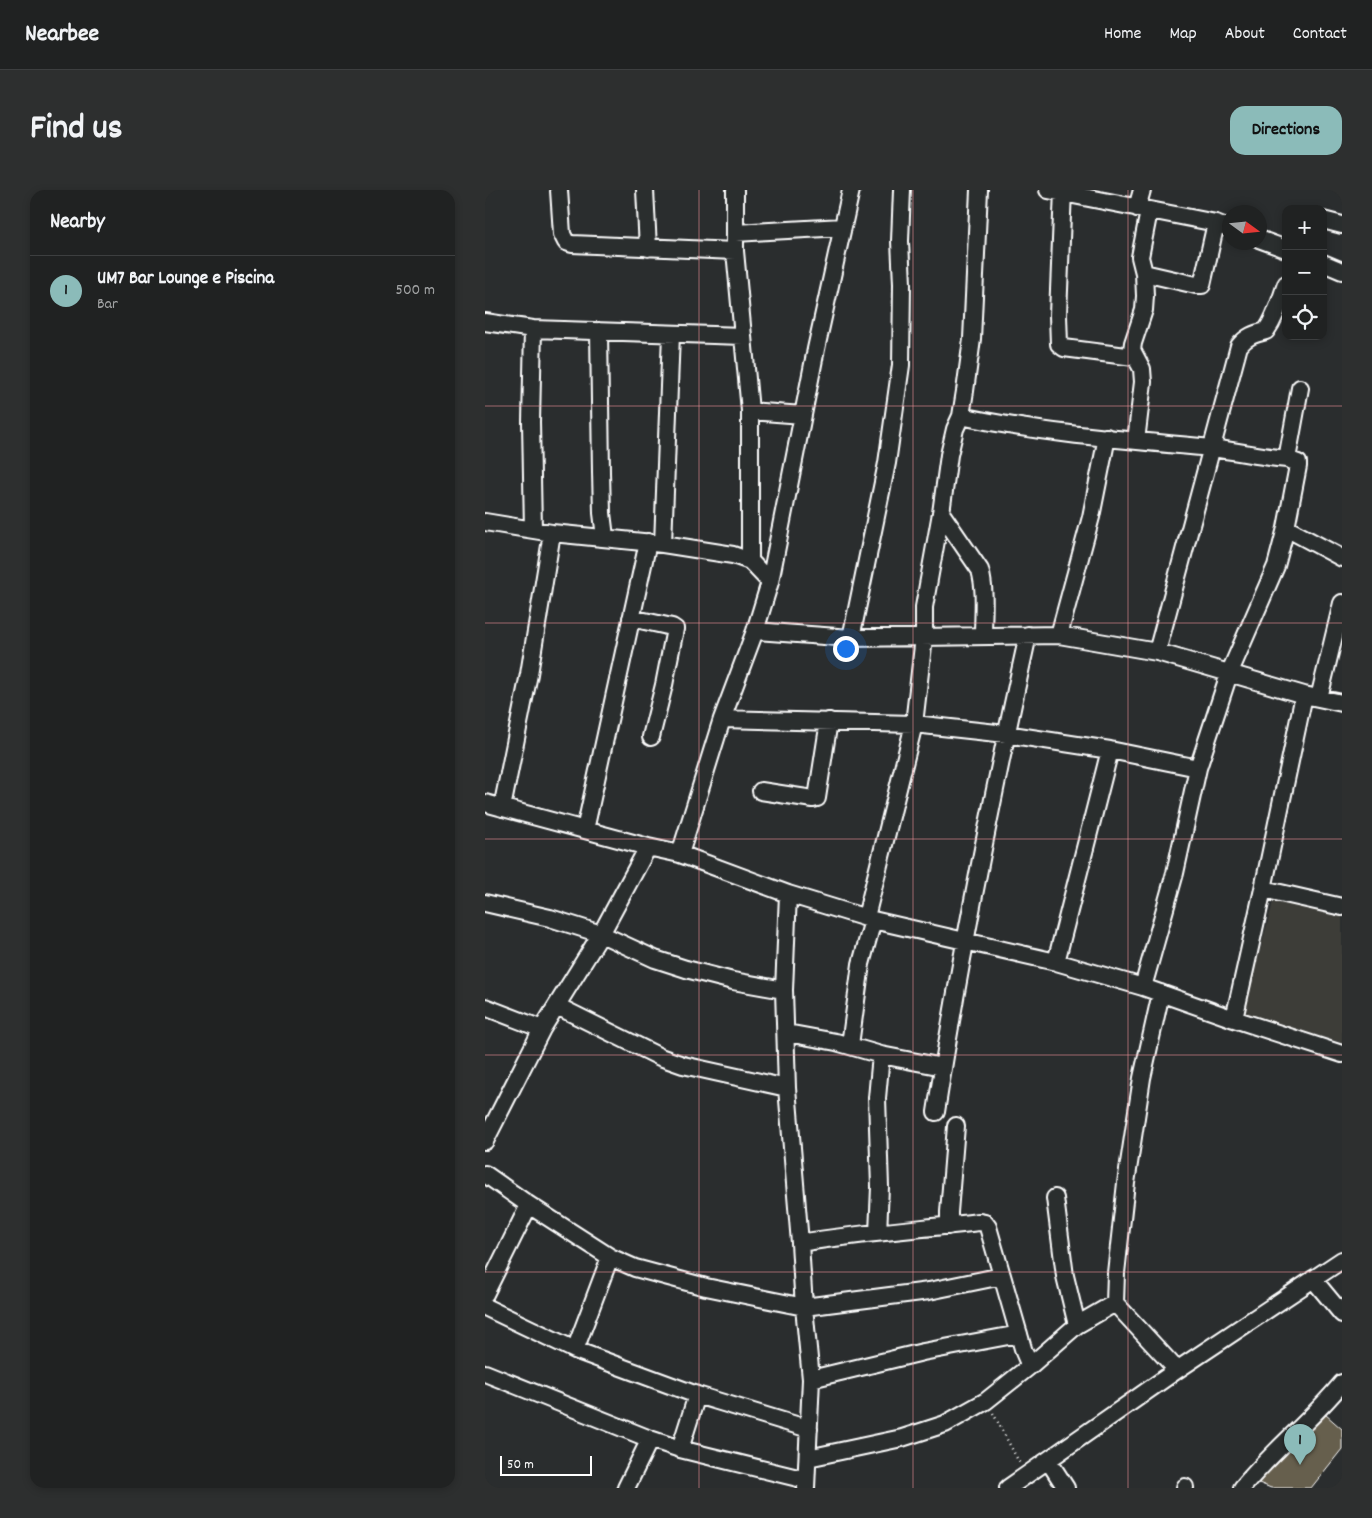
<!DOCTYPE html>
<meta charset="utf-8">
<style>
body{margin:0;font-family:Dekko,sans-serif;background:#2d2f2f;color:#f1f3f6}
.controls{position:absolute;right:15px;top:15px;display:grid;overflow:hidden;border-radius:10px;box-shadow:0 2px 8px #0003}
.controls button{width:45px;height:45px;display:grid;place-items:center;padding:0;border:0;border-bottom:1px solid #3d3f40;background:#202222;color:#f1f3f6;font:25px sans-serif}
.compass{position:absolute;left:737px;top:15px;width:45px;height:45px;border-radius:50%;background:#202222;box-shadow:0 2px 8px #0003;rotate:105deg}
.scale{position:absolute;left:15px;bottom:12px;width:92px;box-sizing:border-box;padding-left:5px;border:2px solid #fff;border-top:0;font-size:14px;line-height:18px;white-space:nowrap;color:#fff;-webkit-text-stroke:4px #2a2d2e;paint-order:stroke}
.you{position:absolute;left:360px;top:458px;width:18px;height:18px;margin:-12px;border:4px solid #fff;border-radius:50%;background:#1a73e8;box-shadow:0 0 0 8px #1a73e833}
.badge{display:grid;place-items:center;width:32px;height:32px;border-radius:50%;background:#8bbbb9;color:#111;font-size:16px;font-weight:700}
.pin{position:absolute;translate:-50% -41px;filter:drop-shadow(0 1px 2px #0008)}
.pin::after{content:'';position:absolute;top:26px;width:18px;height:15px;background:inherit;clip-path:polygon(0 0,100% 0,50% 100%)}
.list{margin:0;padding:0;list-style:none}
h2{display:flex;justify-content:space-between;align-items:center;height:65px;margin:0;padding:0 20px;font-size:21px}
h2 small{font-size:16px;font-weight:400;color:#a2a4a5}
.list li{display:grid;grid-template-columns:32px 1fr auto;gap:15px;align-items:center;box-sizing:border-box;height:70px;padding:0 20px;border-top:1px solid #3d3f40}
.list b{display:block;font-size:19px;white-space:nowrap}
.list p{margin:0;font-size:16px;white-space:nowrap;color:#a2a4a5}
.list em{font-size:16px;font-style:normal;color:#a2a4a5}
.icon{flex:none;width:28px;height:28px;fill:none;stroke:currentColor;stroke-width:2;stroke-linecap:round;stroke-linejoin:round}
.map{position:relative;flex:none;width:857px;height:1298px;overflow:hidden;border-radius:15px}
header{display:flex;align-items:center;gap:30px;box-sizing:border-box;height:70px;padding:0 25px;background:#202222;border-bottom:1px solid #3d3f40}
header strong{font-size:24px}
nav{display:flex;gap:28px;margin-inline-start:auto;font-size:18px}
.intro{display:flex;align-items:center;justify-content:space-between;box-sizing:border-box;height:120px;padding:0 30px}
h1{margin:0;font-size:35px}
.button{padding:12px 22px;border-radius:15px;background:#8bbbb9;color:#111;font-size:18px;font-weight:700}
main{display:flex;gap:30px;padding:0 30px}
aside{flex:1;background:#202222;border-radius:15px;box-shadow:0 2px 8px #0003}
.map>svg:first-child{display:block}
</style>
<header>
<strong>Nearbee</strong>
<nav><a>Home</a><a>Map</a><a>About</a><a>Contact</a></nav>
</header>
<div class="intro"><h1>Find us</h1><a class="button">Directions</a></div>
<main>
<aside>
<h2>Nearby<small></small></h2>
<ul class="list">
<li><span class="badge">1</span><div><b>UM7 Bar Lounge e Piscina</b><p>Bar</p></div><em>500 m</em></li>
</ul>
</aside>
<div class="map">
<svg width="857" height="1298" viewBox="0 0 857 1298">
<rect width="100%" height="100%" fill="#2a2d2e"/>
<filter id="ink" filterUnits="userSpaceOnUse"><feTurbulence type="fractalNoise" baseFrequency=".02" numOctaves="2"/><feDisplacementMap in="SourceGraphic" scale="10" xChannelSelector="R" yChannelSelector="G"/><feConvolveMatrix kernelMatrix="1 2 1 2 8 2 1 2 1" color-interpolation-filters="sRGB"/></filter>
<g filter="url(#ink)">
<path fill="#3c3c38" d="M789,708l68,15v130l-93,-28 -5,-5z"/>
<path fill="#665e4e" stroke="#fff" d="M840,1224l17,15v20l-31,39h-40l-17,-7z"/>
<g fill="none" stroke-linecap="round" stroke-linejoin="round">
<defs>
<path id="minor" d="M74,0l3,44 4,8 6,2 163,7
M160,0l3,58
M250,0v61l15,160v150
M563,0l168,33 13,5
M578,0l-5,125 1,29 5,4 70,9
M652,18l5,-18
M838,30l19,5
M250,43l108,-6
M774,49l27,10
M838,73l19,8
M659,83l52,12h6l14,-62
M0,132l48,7 210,7
M114,141l2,141 1,41 3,24
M265,221l53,4
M476,226c82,18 167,24 250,32 26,3 51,9 76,11l13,-71
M651,251l7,-59 -1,-13 -10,-19 1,-7 11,-33 1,-14 -1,-23 -4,-16 9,-46
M456,323l39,57c6,21 3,45 3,66
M0,332l67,11 111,11 70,11 17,6 20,21
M801,338l56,30
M48,340l-2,-108 2,-93
M178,354l8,-210
M146,428l41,9 3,2 -11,56 -13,52
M270,441l96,7 208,-3 98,17 147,43 38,8
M574,445l32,-118 16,-80
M366,448l36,-175 14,-98 1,-81 -2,-43 2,-51
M672,462l82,-306c8,-10 15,-12 27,-15 10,-14 14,-30 20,-47
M834,508l23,-95
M237,529l192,5 92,10 104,16 88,18
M276,601l52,8 4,-1 12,-77
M0,613l163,44 32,7 108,40 85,26 183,42 87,25 91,32 108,35
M17,618l27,-134 23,-141
M100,640l63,-288
M195,664l42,-135 33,-88 15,-49 46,-233 35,-159
M778,699l79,18
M303,704l-4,96 3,98 13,155 4,64 7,72 -5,109
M0,713l65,15 51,16 54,25 31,10 47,12 51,9
M381,727l48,-193 10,-87v-30l17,-94 8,-58 6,-26 6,-13 4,-25 7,-52 7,-149
M571,772l54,-212
M658,797l32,-114 23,-105 31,-94 47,-108 10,-38 12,-62v-3l-11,-4
M72,816l103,51 23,8 104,23
M0,817l57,22
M749,829l29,-130 41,-194
M302,843l49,9 45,13 -4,43 3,89 -2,46
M365,855l11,-81 12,-44
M396,865l62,12
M451,922c25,-160 57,-319 92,-477
M0,951l57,-112 59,-95 47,-87
M0,984l44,31 81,52 25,11 71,19 98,20 125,-16 73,-15
M570,1008l10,78 12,49
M464,1036v-14l7,-86
M315,1053c60,-10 120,-14 180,-21l5,1 3,4 36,125 6,14
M828,1089l29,35
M0,1104l44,-89
M630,1113l62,67
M0,1117l90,43 122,45 112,34
M90,1160l35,-93
M0,1183l165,66 30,10 126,31
M326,1189l112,-27 96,-18
M195,1259l17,-54
M323,1268l94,-20 43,-14 41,-23 44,-35 47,-41 38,-22 1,-30 10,-90 16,-105 19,-85
M563,1270l18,28
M141,1298l24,-49
M523,1298l169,-118 165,-110
M700,1298v-1
M757,1298c31,-38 69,-67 100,-105"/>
</defs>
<use href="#minor" stroke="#fff" stroke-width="20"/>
<path stroke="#fff" stroke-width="2.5" stroke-dasharray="1 4" stroke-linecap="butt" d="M508,1223l27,51"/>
<use href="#minor" stroke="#2a2d2e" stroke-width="16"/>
</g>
</g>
<path fill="none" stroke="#ff9aa2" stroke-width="1" stroke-opacity="0.55" d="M214,0v1298M428,0v1298M643,0v1298M0,216h857M0,433h857M0,649h857M0,865h857M0,1082h857"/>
</svg>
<div class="controls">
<button>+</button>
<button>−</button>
<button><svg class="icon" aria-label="locate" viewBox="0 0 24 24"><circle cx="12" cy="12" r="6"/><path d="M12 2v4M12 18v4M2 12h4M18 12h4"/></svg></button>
</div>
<svg class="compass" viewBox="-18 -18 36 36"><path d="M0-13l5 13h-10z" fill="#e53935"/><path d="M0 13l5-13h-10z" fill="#a2a4a5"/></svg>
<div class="scale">50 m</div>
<div class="you"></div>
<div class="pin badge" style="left:815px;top:1275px">1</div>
</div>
</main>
